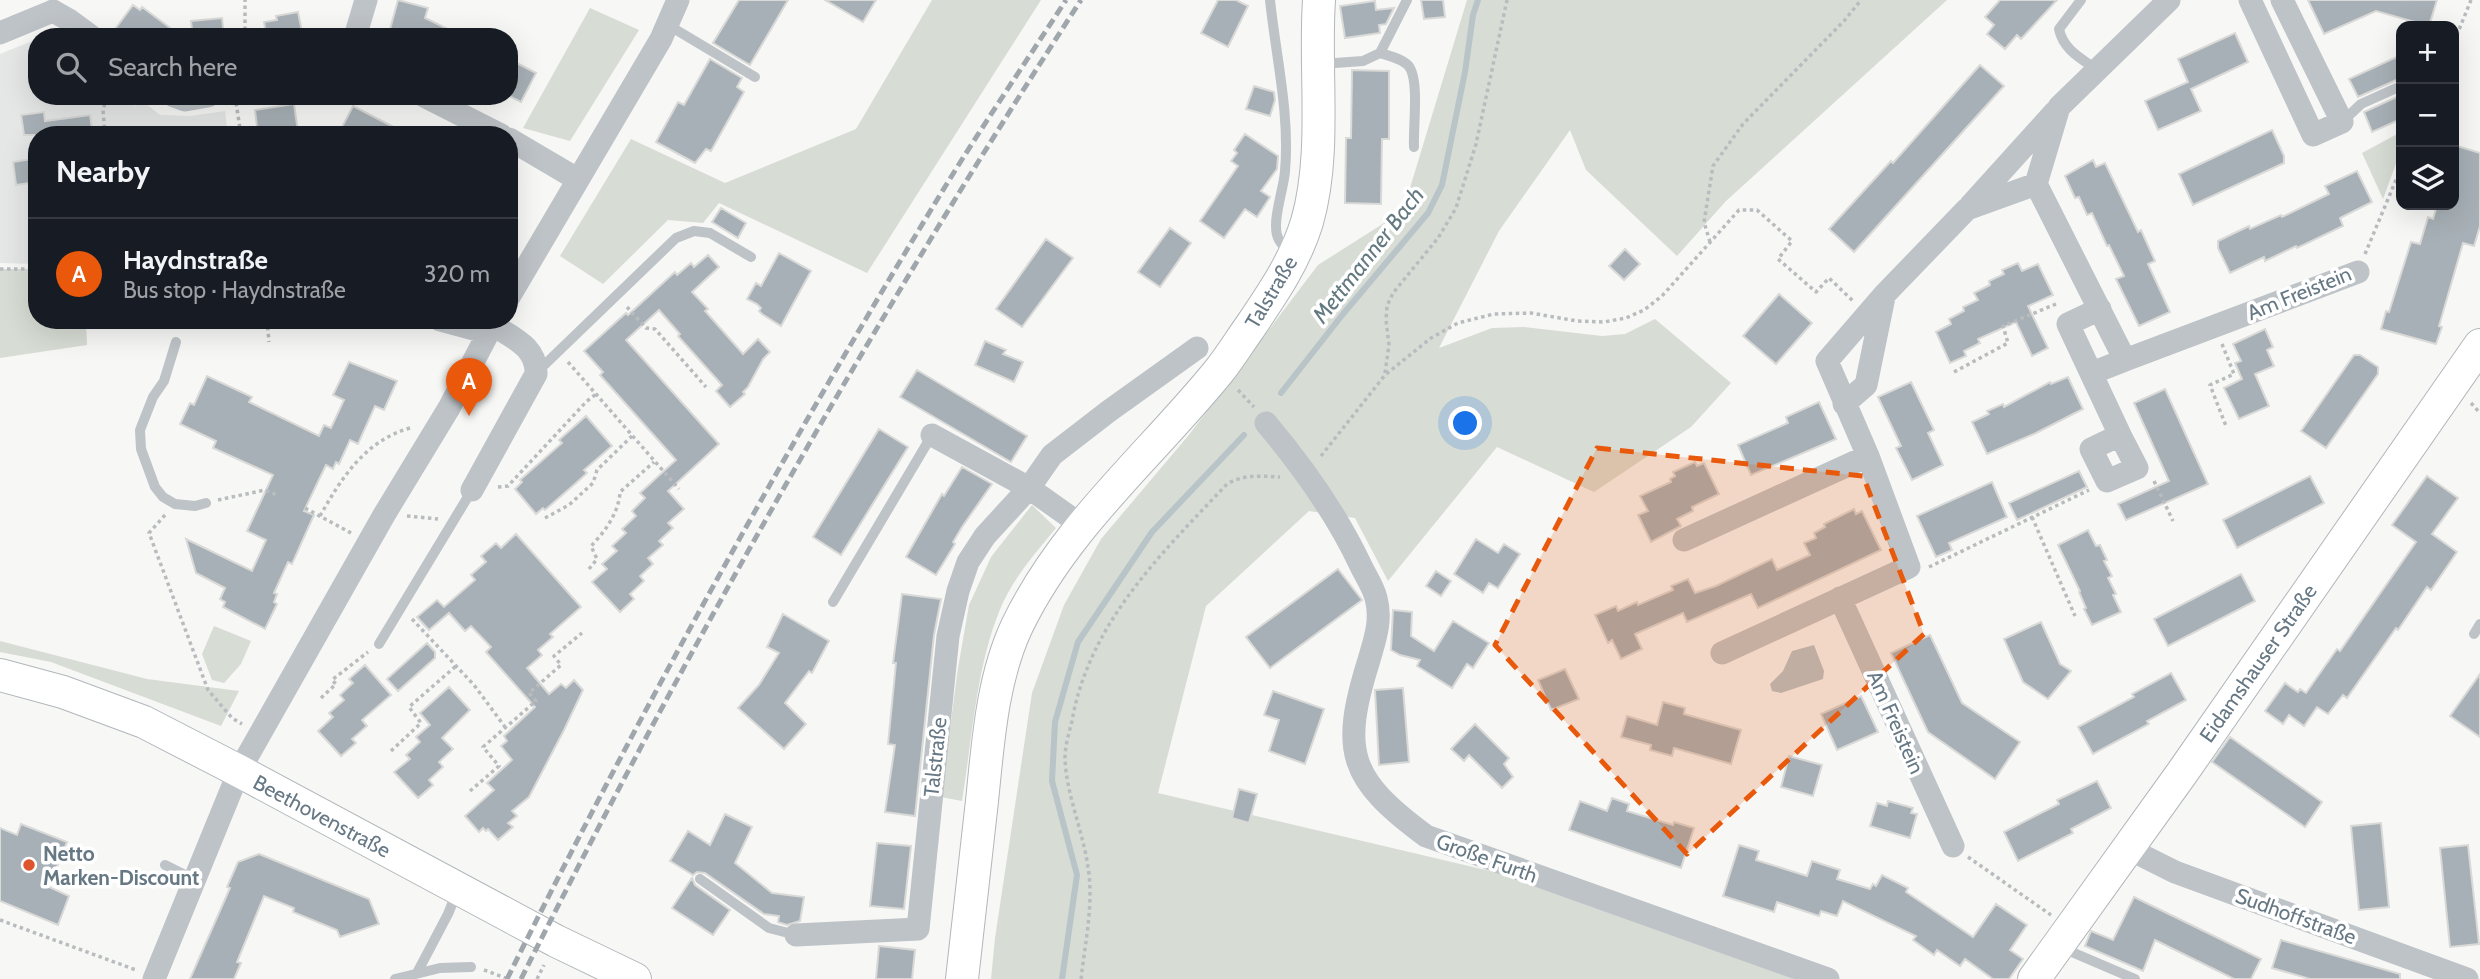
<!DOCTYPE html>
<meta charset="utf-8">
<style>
body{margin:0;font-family:Cabin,sans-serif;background:#242831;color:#f1f3f6}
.controls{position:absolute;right:21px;top:21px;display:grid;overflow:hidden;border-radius:14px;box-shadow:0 7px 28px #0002}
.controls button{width:63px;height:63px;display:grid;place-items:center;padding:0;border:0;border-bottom:2px solid #363941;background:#171b24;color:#f1f3f6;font:35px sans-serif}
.you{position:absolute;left:1466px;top:424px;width:24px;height:24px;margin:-18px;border:5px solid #fff;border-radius:50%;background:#1a73e8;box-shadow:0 0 0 10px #1a73e833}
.badge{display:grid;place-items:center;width:46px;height:46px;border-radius:50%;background:#ea580c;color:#fff;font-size:23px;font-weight:700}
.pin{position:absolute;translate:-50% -58px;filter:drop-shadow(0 2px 4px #0008)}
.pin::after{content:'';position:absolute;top:37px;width:24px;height:21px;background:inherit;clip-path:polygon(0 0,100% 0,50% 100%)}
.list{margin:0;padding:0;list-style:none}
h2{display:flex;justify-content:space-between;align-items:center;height:91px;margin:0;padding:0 28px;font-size:30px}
h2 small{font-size:23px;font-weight:400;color:#9ea1a6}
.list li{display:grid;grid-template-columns:46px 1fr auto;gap:21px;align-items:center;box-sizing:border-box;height:112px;padding:0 28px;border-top:2px solid #363941}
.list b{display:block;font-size:26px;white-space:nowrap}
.list p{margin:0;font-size:23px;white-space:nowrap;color:#9ea1a6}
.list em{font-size:23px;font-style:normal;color:#9ea1a6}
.icon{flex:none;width:38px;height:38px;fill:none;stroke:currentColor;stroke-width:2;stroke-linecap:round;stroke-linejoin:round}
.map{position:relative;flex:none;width:2480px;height:979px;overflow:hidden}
.search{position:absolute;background:#171b24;box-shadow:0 7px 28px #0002;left:28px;top:28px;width:490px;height:77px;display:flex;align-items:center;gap:18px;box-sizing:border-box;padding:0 24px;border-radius:28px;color:#9ea1a6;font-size:26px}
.panel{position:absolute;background:#171b24;box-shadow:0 7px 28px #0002;left:28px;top:126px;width:490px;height:203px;border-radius:28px}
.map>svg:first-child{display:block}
</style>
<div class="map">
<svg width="2480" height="979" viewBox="0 0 2480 979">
<rect width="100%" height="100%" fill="#f7f7f5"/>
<path fill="#e5e6e6" d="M37,39v57h81l17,10 6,-6 19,15 31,1 34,-5 3,24h-191v129l-37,-1v-209z"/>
<path fill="#d7dcd4" d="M932,0h109l-174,273 -148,-70 -16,20 -35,-3 -65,64 -43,-28 71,-117 94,44 131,-54z
M1467,0h480l-221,201 -49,55 -91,-86 -16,-40 -71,101 -60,117 53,-20 32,-1 78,9 23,-2 30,-15 76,64 -40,44 -97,65 -97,-45 -109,134 -33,-63 -46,-7 -103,95 -48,187 332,78 304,108h-803l4,-41 37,-245 32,-88 37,-66 87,-103 130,-171 85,-54z
M590,8l49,22 -69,111 -47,-13z
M2401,132v18l-18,49 -21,-46z
M0,269h37v51h49l1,25 -87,13z
M1032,505l24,23c-21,26 -45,52 -57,84 -23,57 -27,128 -37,189l-21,-4 17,-129 11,-63 22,-48z
M214,626l37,15 -10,23 -17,19 -12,-3 -10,-26z
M0,641l147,38 92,12 -18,35 -170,-64 -51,-10z"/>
<path fill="#b8c4c8" d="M1814,645l10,26 -1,8 -42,14 -9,-2 -2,-7 13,-13 9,-20z"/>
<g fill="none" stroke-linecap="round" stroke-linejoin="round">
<path stroke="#b8c4c8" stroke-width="6" d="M1281,393l62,-79 85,-101 14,-28 23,-113 8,-57 5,-15
M1062,979l15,-104 -25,-94 3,-59 23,-80 74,-110 92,-97"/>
</g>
<path fill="#a7b0b6" stroke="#d9d9d7" stroke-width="2" d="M398,0l30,8 -3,10 39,19h-76z
M739,0h49l-38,65 -37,-22z
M825,0h51l-13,22z
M1218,0h18l12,6 -20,41 -27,-14z
M1421,0h22l2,17 -21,2z
M2000,0h57l-36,39 -4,-4 -12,14 -18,-15 7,-9 -9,-8z
M2308,0h129l-8,26 -53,-15 -52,23z
M1375,1l1,9 18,-2 -8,16 -7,1 1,8 -35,5 -5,-32z
M133,5l7,5 2,-3 40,30h-55l-11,-9z
M298,12l5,25h-36l-3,-15 13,-2 -1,-4z
M222,18l2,19h-31l-2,-16z
M2235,33l13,29 -57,27 10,22 -43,19 -13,-29 43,-19 -10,-23z
M2401,55v23l-43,19 -9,-18z
M509,59l27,14 -15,29 -12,-6z
M710,59l32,19 -5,9 7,5 -33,59 -5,-2 -11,14 -39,-21 22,-40 6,3z
M1980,65l24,21 -150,166 -25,-23 62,-68 2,2z
M1352,70l37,1v68h-7l-1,65 -36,-1 1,-65h5z
M1254,86l20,6 1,8 -5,16 -24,-7z
M2401,95v24l-29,13 -8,-20z
M294,104l4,28 -40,3 -3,-25z
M353,106l56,29h-71z
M44,112l1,9 45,-6 3,20h-69l-3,-20z
M2272,130l12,26v7l-91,42 -14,-31z
M1245,134l33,22 -1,13 -16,22 9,6 -13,20 -12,-8 -21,29 -24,-17 38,-55 -7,-5 6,-8 -3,-3z
M2454,145l26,8v73l-6,20 -11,-3 -24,83 3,1 -6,17 -55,-15 5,-18 3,1 22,-70 9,2 8,-27 5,2 4,-14h17z
M37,158v24l-21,3 -3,-23z
M2093,160l3,7 9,-4 33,69 3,-2 14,31 -7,3 22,48 -31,14 -23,-47 8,-3 -15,-31 -2,1 -15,-33 -5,2 -8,-18 -4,1 -10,-22z
M2357,171l15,31 -32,16 3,8 -46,22 -1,-2 -31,15 -1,-4 -34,16 -12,-25v-7l31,-15 1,3 31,-14 1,2 47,-23 -4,-8z
M721,208l25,15 -8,15 -26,-16z
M1170,228l21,15 -31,44 -22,-15z
M1046,239l27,19 -51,69 -26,-18z
M1625,249l15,15 -16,16 -15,-14z
M779,253l32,18 -30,55 -19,-12 -3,-3 2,-3 -4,-4 -10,-5 9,-16 5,3z
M708,255l11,12 -27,25 16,17 -3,2 38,43 15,-15 12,13 -7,7 -15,28 -5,5 2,2 -15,13 -14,-16 6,-6 -44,-49 2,-2 -21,-24 -33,30 93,104 -51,47 16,18 -16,14 5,5 -14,13 4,4 -15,13 5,6 -13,12 4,5 -14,13 4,5 -14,13 -28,-30 15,-13 -5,-5 15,-13 -5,-5 14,-13 -4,-4 14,-13 -4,-5 13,-13 -5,-5 36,-33 -76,-85 3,-3 -19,-21 42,-38 2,2 47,-43 2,3 14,-12 3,4z
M2018,263l4,8 16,-7 15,31 -25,11 20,42 -16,8 -16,-34 -38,17 2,4 -16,8 2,5 -16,7 -14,-31 15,-8 -2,-5 15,-8 -1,-4 15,-7 -4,-7 16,-8 -1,-4 15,-7 -2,-4z
M1779,294l33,29 -36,41 -33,-28z
M2265,329l8,18 -6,3 7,16 -19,8 14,32 -30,13 -15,-31 18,-9 -7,-16 6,-2 -8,-17z
M985,341l21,9 -3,4 20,8 -9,20 -39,-17z
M2354,355h6l18,12v7l-52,74 -25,-17z
M349,362l48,19 -13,29 -9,-4 -17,38 -8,-4 -11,24 -3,-2 -3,7 -7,-4 -22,46 10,4 -22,49 -4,-2 -14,31 3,1 -3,8 3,2 -12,25 -42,-22 2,-5 -5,-3 5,-11 -29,-15 -10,-34 66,32 14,-31 -19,-9 26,-56 -60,-27 3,-7 -36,-17 10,-21 4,2 13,-29 45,21 -3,5 70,34 5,-11 7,3 13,-28 -11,-5z
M917,370l110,66 -16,26 -111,-65z
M2068,377l15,32 -47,24 -49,21 -15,-32 17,-8 -2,-3 16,-7 1,3 46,-25 1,2z
M1911,382l23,48 -6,3 15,32 -31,15 -16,-32 5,-2 -23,-49z
M2165,389l43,95 -82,36 -8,-16 51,-23 -35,-78z
M1819,402l17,37 -85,36 -13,-30 50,-22 -2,-6z
M586,416l26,30 -28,24 3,3 -11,10 -31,27 -2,-2 -7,6 -21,-25 7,-7 -2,-2 42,-37 -3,-3z
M879,429l29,18 -67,108 -28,-18z
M1695,462l2,4 7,-3 15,31 -27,13 1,4 -16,8 4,7 -30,16 -13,-27 10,-4 -8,-15 31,-14 -1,-3 5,-3 -2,-4z
M962,467l30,17 -30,43 -9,15 2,2 -19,31 -30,-18 36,-63 2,2z
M2079,471l8,16 -70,33 -8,-17z
M2310,476l14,27 -87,45 -14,-28z
M2427,476l31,22 -26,36 25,18 -26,38 -4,-3 -29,43 -2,-2 -49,70 -4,-3 -15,19 -11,-7 -13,19 -15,-11 -6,9 -18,-13 20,-28 13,9 2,-3 6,4 31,-44 3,2 76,-109 -24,-17z
M1992,482l15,35 -58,26 3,7 -16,7 -19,-41z
M1854,509l2,5 6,-3 19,39 -123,58 -7,-14 -64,28 -4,-9 -48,21 7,15 -21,10 -9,-19 -4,3 -13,-28 21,-9 2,5 19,-9 1,3 35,-15 -2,-4 17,-7 7,14 21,-7 56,-27 5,11 33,-15 -6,-12 12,-5 -2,-5 11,-6 -1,-3z
M2088,530l8,16 4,-1 7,15 -3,1 8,15 -4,2 8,16 -3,1 8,17 -29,13 -8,-16 2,-1 -7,-16 1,-1 -22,-46z
M516,534l65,73 -31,27 3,3 -15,13 4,5 -15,13 22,26 12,-10 5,4 8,-8 9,10 -19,40 -35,67 -17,14 5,5 -9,7 5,4 -15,13 -10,-11 -2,2 -3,-3 -4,4 -14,-16 29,-26 -7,-7 25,-23 -11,-14 6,-5 -3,-5 31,-29 -49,-55 5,-5 -20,-21 -6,5 -16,-18 -20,17 -12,-13 20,-17 7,7 31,-27 -4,-5 15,-13 -5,-6 15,-13 5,5z
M1476,539l22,14 6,-9 16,10 -22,34 -9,-5 -6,10 -29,-19z
M1338,569l24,31 -92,68 -24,-31z
M1436,571l15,10 -10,15 -15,-10z
M2241,574l14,27 -87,45 -14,-27z
M902,594l39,5 -7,36 -19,181 -30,-4 10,-67 -7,-1 8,-81h-3z
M1393,610l19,2 -1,24 23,15 19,-30 36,22 -16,25 -6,-4 -15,24 -35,-22 3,-6 -20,-5 -9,-5z
M783,614l46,27 -17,32 -3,-2 -24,32 21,21 -22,25 -46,-41 21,-23 20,-32 -12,-6z
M2041,622l19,42 11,7 -23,28 -25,-17 -19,-43z
M1930,635l32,68 58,39 -25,37 -67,-47 -37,-79z
M427,643l8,9v6l-37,33 -11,-12z
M365,665l26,30 -29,25 5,6 -15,13 4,4 -15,13 -23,-25 15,-14 -4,-4 15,-13 -4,-5 13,-12 -4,-4z
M1565,669l14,30 -28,11 -13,-30z
M2171,673l15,27 -39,21 2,3 -56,30 -15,-27 56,-30 -2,-3z
M2480,674v63l-30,-21z
M449,687l21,23 -28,28 11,11 -14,13 4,5 -14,13 4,5 -15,13 -24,-26 16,-13 -4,-4 14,-13 -4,-5 14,-12 -10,-12z
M1403,688l6,74 -30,3 -4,-75z
M1273,691l51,18 -19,55 -36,-13 10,-31 -15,-5z
M1861,696l17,36 -41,18 -16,-36z
M1663,702l22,6 -1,6 57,16 -10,34 -57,-16 -2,8 -22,-6 1,-5 -30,-8 6,-21 30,9z
M1475,724l34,34 -5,6 9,13 -11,11 -33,-33 -5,6 -13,-12z
M2230,737l92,65 -17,25 -93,-65z
M1789,756l33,9 -9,31 -32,-9z
M2097,781l14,27 -40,21 2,4 -55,28 -14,-29 55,-28 -2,-4z
M1239,789l18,5 -8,29 -17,-5z
M1612,798l17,6 -2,7 46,14 1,-3 20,6 -13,40 -112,-38 11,-29 27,10z
M1888,801l25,7 -2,5 6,1 -7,24 -40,-12 7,-23 10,3z
M725,814l27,13 -17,36 37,30 32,4 -4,24 -13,4 -9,-3 1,-6 -15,-2 -59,-41 -8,-1 -4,3 -23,-14 18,-30 22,14z
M2381,823l8,84 -30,3 -8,-84z
M21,824l46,18 -18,45 20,9 -11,29 -58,-24v-73l17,7z
M877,843l34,3 -7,63 -34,-3z
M1739,845l20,6 -3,9 51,16 5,-15 28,9 -3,9 33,10 3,-5 3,2 6,-11 26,13 -2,4 67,45 23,-33 31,21 -17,25 13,9 -14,20h-16l-28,-20 -5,7 -23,-16 -3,5 -21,-15 3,-4 -73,-35 -6,15 -16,-5 -2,5 -42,-14 -3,10 -51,-16z
M2468,845l11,99 -29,3 -10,-99z
M259,854l110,45 10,25 -39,13 -3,-7 -44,-18 1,-4 -30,-12 -27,66 4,1 -7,16h-44l40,-91 -3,-1 11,-25z
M692,878l3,7 35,25 -17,25 -41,-27z
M2134,897l127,62 -10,20h-17l-79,-39 -12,31 -58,-25 6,-15 22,9z
M2281,940l119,34v5h-90l-38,-11z
M879,946l36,4 -3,29h-36z"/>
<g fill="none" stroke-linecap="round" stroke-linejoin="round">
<defs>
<path id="secondary" d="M0,675l63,17 81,30 95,49 317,170 79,38
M962,979c7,-59 13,-119 20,-178 6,-58 10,-122 35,-175 48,-100 133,-170 202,-255 11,-14 21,-30 31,-44 23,-34 45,-66 57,-105 20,-69 7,-151 12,-222
M2034,979l148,-206 298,-428"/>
</defs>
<use href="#secondary" stroke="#b1b7bb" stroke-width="34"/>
<path stroke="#b9bcbf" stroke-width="3.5" stroke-dasharray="3.5 3.5" stroke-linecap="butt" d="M245,37v-37
M2454,42l17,-42
M235,96l6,39
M105,135l-2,-25 4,-14
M1710,242l-6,-20 9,-56 30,-42 101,-103 17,-21
M2365,254l36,-86
M0,269h37
M627,307l19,21 9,1 51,58
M267,320l2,22
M2222,344l12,30 -24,11 16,41
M568,362l111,127
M1954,372l54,-29 -5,-17 53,-22
M1385,373l4,-28 -3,-25 1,-14 6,-13 45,-55 18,-30 20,-64 31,-144
M1238,390l16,17
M2471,403l9,10
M1321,456l64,-81 46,-37 27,-15 36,-9 37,-1 46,8 27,1 22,-4 18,-8 18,-14 77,-86h18l35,31 -14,18 38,33 13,-14 24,23
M2154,481l19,40
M498,487l10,-1 78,-84 10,-8
M218,500l47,-10 12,5
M305,508l46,25
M165,515l-16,18 59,157 24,28 10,6
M320,516c22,-39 45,-75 90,-88
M407,516l31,3
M2032,517l43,99
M545,518l24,-13 24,-22 4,-13 35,-34
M1929,567l160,-77
M589,569l8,-10 -6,-13c14,-14 28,-34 29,-54l34,-30
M412,619l62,66 31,42
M321,698l15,-14 -4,-4 36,-28
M391,751l30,-28 -12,-16 47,-41
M470,791l29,-25 -16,-19 53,-46 -7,-8 32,-28 -7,-9 28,-23
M1968,857l83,58
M0,920l136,50
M484,970l24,9
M537,979l7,-14
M1081,979c4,-36 13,-75 7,-112 -5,-36 -22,-73 -23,-109 0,-12 4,-25 7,-37 17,-98 89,-167 155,-237 17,-10 34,-8 53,-7"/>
<path stroke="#bec3c7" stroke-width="10" d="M1270,0c6,57 20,114 15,171 -1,18 -15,54 -6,69 3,5 7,9 11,12
M2081,0l-22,29c4,20 21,29 37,40
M668,25l87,52
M1380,53c9,3 25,6 30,15 9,15 3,60 4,79
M1321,64l42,-3 17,-8 27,-53
M2342,122l19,-18 40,-18
M176,342l-12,39 -11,16 -13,33 1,19 14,38 8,10 12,7 20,2 11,-3
M537,372l139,-134 18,-7 16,2 41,24
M833,602l99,-167
M2474,634l6,-10
M379,644l93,-154
M165,865l28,14
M700,879l69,49 27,7
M2060,947l75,32
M418,971l30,-57 9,-22
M395,979l45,-11 31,-1"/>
<path stroke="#bec3c7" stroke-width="23" d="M2250,0l63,135 29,-13 -60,-122
M53,11l16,9 23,17
M0,33l53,-22
M355,37l11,-37
M174,96l11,4 23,-4
M424,96l77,39
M509,139l68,40
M2036,184l89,176 -33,13
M1970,206l85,-94
M509,297l152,-258 17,-39
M2100,309l-32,15 52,111 -29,14 16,32 30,-13 -17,-33
M440,320l48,13
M2125,360l233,-88
M1844,404l22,-19 18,-88
M1266,423c36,43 70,90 94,141 5,11 13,22 16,34 6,22 -1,41 -7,62 -29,92 -20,119 57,176l402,143
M932,435l97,53 52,37
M472,490l64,-116c1,-27 -23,-36 -43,-49
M1684,540l184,-84
M1840,598l113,248
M1722,653l187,-86 -41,-111 -41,-95 57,-66 83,-86 69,-25 23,-77 110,-107
M2127,848l48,24 292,107
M796,935l122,-6 30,-293 10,-45 10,-29 17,-26 44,-48 23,-33 57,-44 88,-63
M154,979l85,-208 145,-256 65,-107 46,-88"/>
<use href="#secondary" stroke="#fff" stroke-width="32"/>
<path stroke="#a0a7ac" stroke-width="5" stroke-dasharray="10 5" stroke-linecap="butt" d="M507,979c133,-267 278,-529 433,-784 40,-66 84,-130 126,-195
M521,979c169,-337 355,-663 560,-979"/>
</g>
<path fill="#e8590c" fill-opacity="0.2" stroke="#e8590c" stroke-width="5" stroke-dasharray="14 9" stroke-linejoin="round" d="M1597,448l266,28 61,158 -237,220 -192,-209z"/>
<circle fill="#dd542f" stroke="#fff" stroke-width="2.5" cx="29" cy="865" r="7"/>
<g text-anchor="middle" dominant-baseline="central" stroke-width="7" stroke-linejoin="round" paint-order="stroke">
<g font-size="21" fill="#677885" stroke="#fff">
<text transform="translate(1271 292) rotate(-59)">Talstraße</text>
<text transform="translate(2299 293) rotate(-22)">Am Freistein</text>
<text transform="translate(2258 663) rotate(-55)">Eidamshauser Straße</text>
<text transform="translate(1896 722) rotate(66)">Am Freistein</text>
<text transform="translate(935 757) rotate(-84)">Talstraße</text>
<text transform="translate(322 816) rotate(28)">Beethovenstraße</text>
<text transform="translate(1487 858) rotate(20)">Große Furth</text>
<text transform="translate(2296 916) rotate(20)">Sudhoffstraße</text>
</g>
<g font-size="21" font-weight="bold" fill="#677885" stroke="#fff" text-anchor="start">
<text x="43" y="853">Netto<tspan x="43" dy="24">Marken-Discount</tspan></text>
</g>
<g font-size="23" font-style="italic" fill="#637980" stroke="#fff">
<text transform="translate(1368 255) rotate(-52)">Mettmanner Bach</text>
</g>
</g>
</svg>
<div class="controls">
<button>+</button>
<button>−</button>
<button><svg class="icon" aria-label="layers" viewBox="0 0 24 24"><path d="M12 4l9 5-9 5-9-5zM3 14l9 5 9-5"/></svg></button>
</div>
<div class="you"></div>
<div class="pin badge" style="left:469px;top:416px">A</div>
<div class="search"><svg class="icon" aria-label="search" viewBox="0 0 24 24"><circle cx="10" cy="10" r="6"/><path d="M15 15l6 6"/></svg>Search here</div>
<section class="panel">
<h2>Nearby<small></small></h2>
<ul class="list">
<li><span class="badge">A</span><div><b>Haydnstraße</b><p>Bus stop · Haydnstraße</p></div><em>320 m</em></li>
</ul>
</section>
</div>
